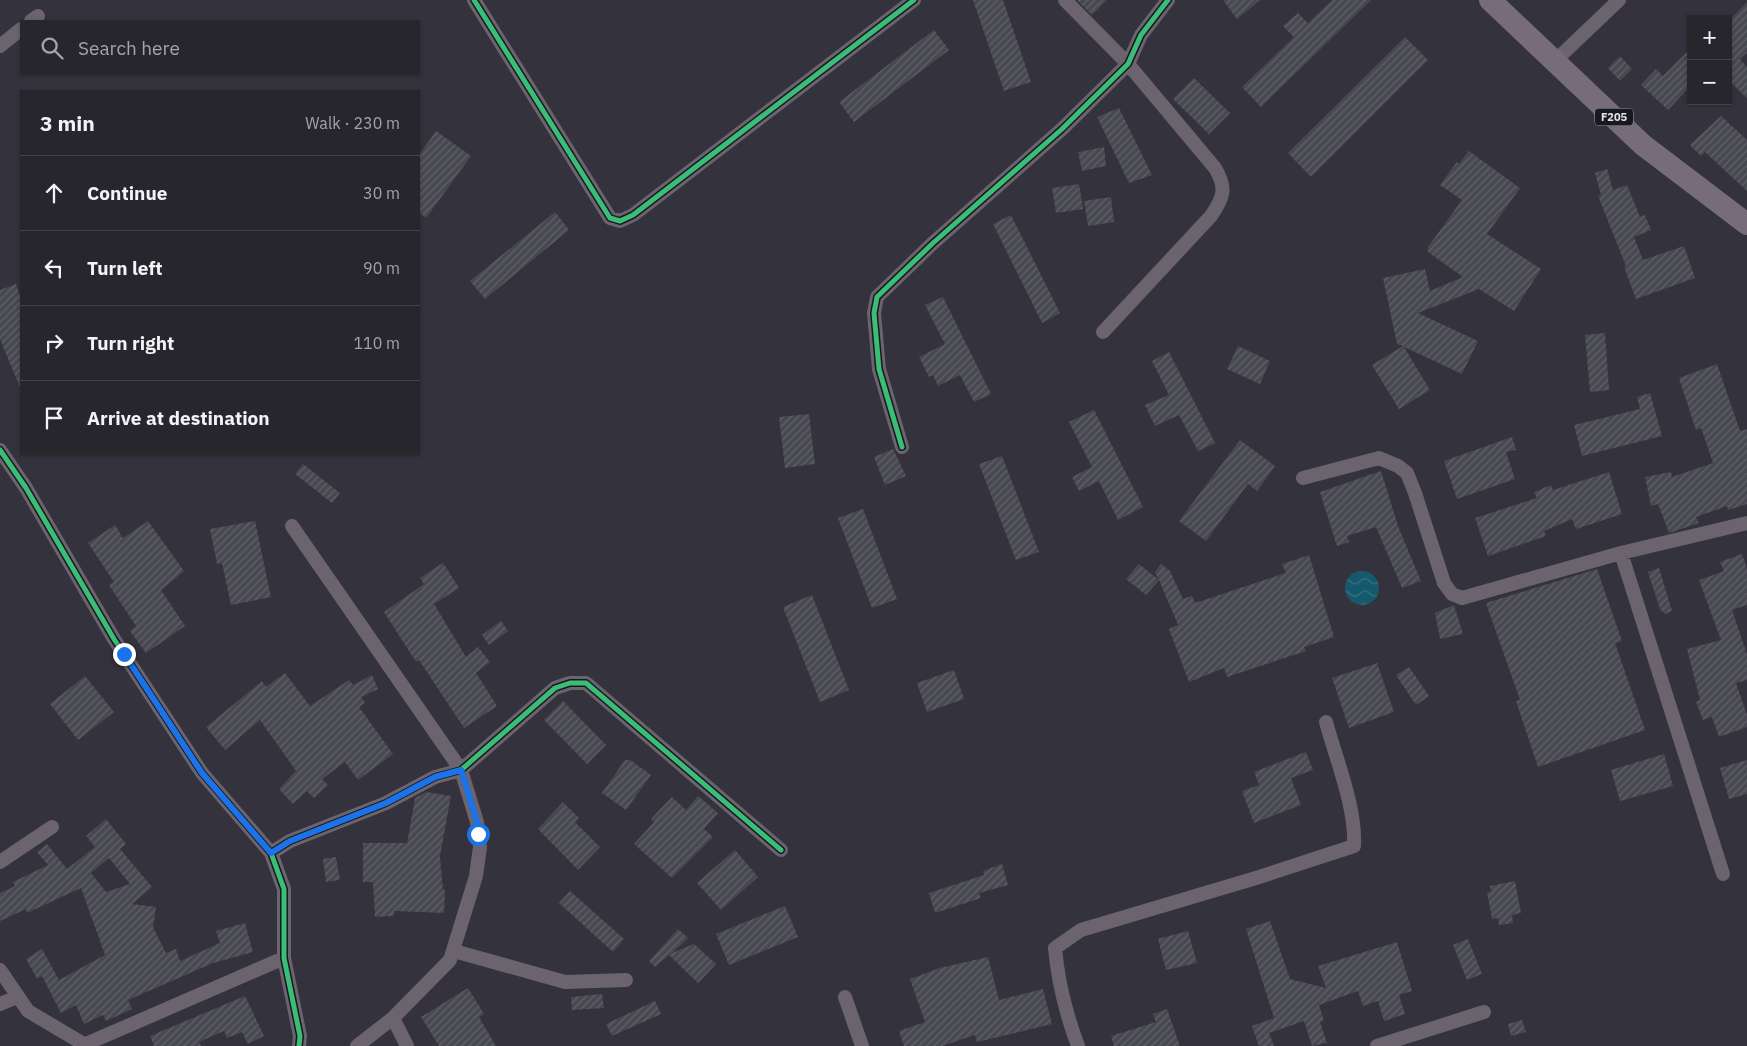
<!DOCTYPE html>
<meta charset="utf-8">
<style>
body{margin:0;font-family:"IBM Plex Sans",sans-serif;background:#333239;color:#f1f3f6}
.controls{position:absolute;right:15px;top:15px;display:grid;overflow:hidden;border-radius:0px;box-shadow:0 1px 4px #0004}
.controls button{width:45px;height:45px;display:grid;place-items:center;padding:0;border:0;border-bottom:1px solid #434349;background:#27262d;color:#f1f3f6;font:25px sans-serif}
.stop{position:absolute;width:15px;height:15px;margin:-11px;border:4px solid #1a73e8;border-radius:50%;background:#fff}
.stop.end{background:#1a73e8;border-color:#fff;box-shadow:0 1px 5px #0008}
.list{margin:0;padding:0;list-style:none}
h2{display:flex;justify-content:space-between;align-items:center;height:65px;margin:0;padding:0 20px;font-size:21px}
h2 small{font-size:16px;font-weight:400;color:#a4a5aa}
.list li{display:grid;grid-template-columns:32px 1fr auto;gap:15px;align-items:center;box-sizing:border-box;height:75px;padding:0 20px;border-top:1px solid #434349}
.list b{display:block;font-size:19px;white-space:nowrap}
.list em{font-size:16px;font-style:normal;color:#a4a5aa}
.icon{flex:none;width:28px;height:28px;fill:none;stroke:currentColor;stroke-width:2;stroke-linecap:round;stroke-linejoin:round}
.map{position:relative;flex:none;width:1747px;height:1046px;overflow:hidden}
.search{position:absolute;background:#27262d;box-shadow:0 1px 4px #0004;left:20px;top:20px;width:400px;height:55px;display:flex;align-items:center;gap:12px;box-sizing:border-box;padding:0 18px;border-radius:0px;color:#a4a5aa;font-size:19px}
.panel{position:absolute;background:#27262d;box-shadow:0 1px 4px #0004;left:20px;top:90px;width:400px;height:365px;border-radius:0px}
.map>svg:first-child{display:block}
</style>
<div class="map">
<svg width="1747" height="1046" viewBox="0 0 1747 1046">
<defs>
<pattern id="water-waves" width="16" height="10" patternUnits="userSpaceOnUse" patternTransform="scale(1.25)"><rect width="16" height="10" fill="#15596c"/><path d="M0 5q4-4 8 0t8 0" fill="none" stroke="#377181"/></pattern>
<pattern id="building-hatch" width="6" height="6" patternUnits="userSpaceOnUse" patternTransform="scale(1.25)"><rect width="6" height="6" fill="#474850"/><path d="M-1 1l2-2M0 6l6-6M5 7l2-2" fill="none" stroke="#616269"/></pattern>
</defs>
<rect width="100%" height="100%" fill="#34323c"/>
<path fill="url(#water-waves)" d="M1345 588a17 17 0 1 1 34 0a17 17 0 1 1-34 0Z"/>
<path fill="url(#building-hatch)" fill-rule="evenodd" d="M973,0h30l28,82 -27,9z
M1077,0h30l-15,15z
M1223,0h37l-23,19z
M1332,0h39l-110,107 -19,-20 52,-50 -11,-11 15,-13 10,10z
M1747,2v51l-7,6 7,8v31l-19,-18v-58z
M934,30l15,20 -95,72 -15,-20z
M1405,37l23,23 -117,117 -23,-24z
M1691,48v37l-23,25 -27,-25 15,-16 7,7z
M1620,56l12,13 -12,12 -12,-13z
M1194,78l36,35 -21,21 -36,-35z
M1119,108l33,67 -23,8 -32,-66z
M1721,116l26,24v51l-42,-39 -4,4 -11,-11z
M436,131l35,25 -45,62 -7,-6v-57z
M1104,147l2,19 -24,5 -4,-19z
M1469,151l51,37 -33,46 54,35 -27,42 -35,-22 -61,24 60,28 -16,33 -58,-27 26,43 -31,19 -27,-44 31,-19 -6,-2 -14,-66 42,-9 5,22 33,-14 -35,-25v-5l34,-47 -22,-15 17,-23 2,2z
M1607,169l6,21 14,-5 13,32 5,-2 6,15 -17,7 9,23 41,-14 11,32 -59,21 -12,-32 2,-1 -28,-70 3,-1 -6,-22z
M1079,184l4,25 -27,4 -4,-25z
M1111,197l3,25 -26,4 -4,-25z
M555,212l14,18 -84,69 -15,-18z
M1011,215l49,98 -18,10 -49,-99z
M16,284l5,15v91l-21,-51v-49z
M943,297l48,97 -17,8 -14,-27 -22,11 -5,-11 -4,2 -10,-20 26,-13 -20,-39z
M1605,333l4,57 -19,2 -5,-57z
M1238,346l32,15 -10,23 -33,-15z
M1169,352l46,91 -17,8 -19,-36 -24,11 -10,-21 24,-10 -17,-34z
M1717,364l23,67 7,-2v75l-19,6 -1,-4 -31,11 3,6 -30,10 -11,-29 -7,2 -6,-29 26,-5 1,5 41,-14 -12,-35 -5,2 -17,-52z
M1650,393l12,43 -80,20 -8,-31 66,-16 -3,-12z
M1094,410l49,97 -25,13 -19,-39 -20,10 -7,-14 20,-10 -23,-45z
M809,414l6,50 -30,4 -6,-51z
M1512,437l4,13 -10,2 9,27 -58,20 -13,-38z
M1240,440l35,26 -18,25 -9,-7 -42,57 -27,-20z
M893,449l13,27 -21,9 -11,-28z
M1002,456l37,96 -23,8 -37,-96z
M303,464l37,29 -8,10 -37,-29z
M1381,471l18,58 22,52 -19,7 -26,-61 -29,9 2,6 -12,4 -17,-54z
M1609,472l13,42 -46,15 -4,-10 -28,12 2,5 -58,20 -13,-38 62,-20 -3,-6 17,-7 2,5z
M863,509l34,90 -25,9 -34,-90z
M148,521l36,50 -23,19 24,36 -39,27 -16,-22 6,-5 -27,-41 5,-3 -26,-39 27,-18 8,13z
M255,521l16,76 -40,8 -9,-42 -5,1 -7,-35z
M1742,554l5,15v36l-15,5 15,44v26l-11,3 11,32v12l-28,10 -7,-20 -9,3 -7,-18 4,-2 -13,-51 34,-9 -22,-60 25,-9 -4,-9z
M1309,555l25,82 -30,10 2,4 -79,26 -3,-9 -35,14 -20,-53 9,-4 -19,-45 -13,15 -20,-16 13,-15 20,16 -4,-8 6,-8 9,7 13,28 9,-3 3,7 91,-30 -4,-9z
M443,563l16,25 -25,16 32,53 12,-10 12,15 -14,11 21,33 -33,22 -45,-68 -3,2 -32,-50 40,-28 -4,-6z
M1659,568l13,43 -7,3 -5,-5 -12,-37z
M1597,569l25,72 -7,2 30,87 -107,37 -22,-66 4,-1 -34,-97z
M812,595l37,95 -29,12 -37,-95z
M1454,605l9,29 -23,5 -5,-26z
M501,621l7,10 -19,14 -7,-10z
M1377,663l17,49 -45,16 -17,-50z
M1409,667l20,29 -13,9 -20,-30z
M954,670l10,29 -37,13 -10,-29z
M285,673l25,33 39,-26 4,5 19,-10 6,14 -17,8 4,6 -6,4 34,47 -35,26 -13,-18 -23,17 6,6 -14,13 -7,-7 -14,13 -14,-15 17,-18 -36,-51 -35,30 -19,-23 56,-46 4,6z
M85,676l29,36 -36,28 -28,-36z
M563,701l43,44 -19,19 -43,-44z
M1306,752l7,18 -22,8 10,27 -47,18 -12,-32 17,-6 -5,-13z
M1664,754l9,32 -53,15 -9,-31z
M625,760h5l21,15 -25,35 -24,-17z
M1747,760v34l-18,5 -9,-31z
M426,792l25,4 -11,60 3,34h2l-1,23 -50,-2v5l-19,1 -2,-35h-10v-39h44l8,-45z
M698,796l20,17 -14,16 9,8 -41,41 -38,-34 20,-22 -3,-3 21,-22 14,13z
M563,802l16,16 -4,4 25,25 -22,23 -40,-41z
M106,819l20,25 -6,5 32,38 -20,17 24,3 -3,20 13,26 10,-4 4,12 40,-18 -4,-12 29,-8 8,29 -40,11 -85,37 4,9 -26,12 -3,-6 -19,9 -8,-19 -15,8 -19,-37 -5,3 -11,-20 16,-10 17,31 46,-25 -24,-67 -54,25 -1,-4 -26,12v-28l15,-7 -2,-4 35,-17 -11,-13 10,-8 20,25 28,-22 -9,-11zM109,858l21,26 -24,8 -15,-19z
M735,850l23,27 -37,33 -24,-27z
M336,857l4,23 -14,2 -3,-23z
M1002,864l6,21 -29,8 2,5 -46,15 -6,-20 55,-18 -1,-4z
M1515,881l6,32 -9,2 1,8 -14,2 -1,-7 -6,1 -5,-27h4l-1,-6z
M570,891l54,48 -11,13 -54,-49z
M785,906l13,31 -69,28 -13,-31z
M1270,921l20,58 36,9 -8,-22 79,-24 15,49 -13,4 6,19 -21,7 -6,-20 -15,5 -5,-15 -39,14 5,16 -4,1 7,21 -15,3 -8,-25 -35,12 5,13h-15l-7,-20 22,-8 -28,-89z
M678,929l10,9 -16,15 22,-9 22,20 -18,19 -29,-28 -14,12 -6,-6z
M1188,931l9,32 -31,7 -8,-31z
M1468,939l14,35 -15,6 -14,-35z
M988,957l11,43 44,-11 9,35 -75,18 -2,-7 -33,11h-38l-5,-15 26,-9 -15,-43 30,-11z
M468,988l16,26 -5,3 17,29h-57l-18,-29z
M602,994l2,14 -32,2 -1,-13z
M245,996l19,40 -16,8 -6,-12 -15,6 -3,-7 -25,11 2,4h-47l-4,-10z
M655,1001l6,13 -49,22 -6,-12z
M1167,1009l13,37h-66l-3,-10 45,-14 -3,-8z
M1522,1020l4,12 -15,4 -3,-12z"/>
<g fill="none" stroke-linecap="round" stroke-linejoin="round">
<path stroke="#6b636e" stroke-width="14" d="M474,0l136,218 10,3 13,-6 281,-215
M1065,0l63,64 87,104c12,20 9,29 -4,48l-108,116
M31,21l7,-5
M0,46l21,-17
M1555,61l64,-61
M902,447l-23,-78 -5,-56 3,-16 56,-54 129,-114 66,-65 13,-29 27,-35
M0,450l26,38 88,151 88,134 69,80 13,36v69l16,78 -1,10
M1303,478l76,-20 19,8 9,7 8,20 29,90 8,11 10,4 159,-45 126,-30
M292,526l169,244 16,52 3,25 -4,29 -26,84 -57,58 -36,28
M1621,553l102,321
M271,853l19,-12 96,-38 49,-26 26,-7 94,-82 15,-5h16l195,167
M0,862l52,-35
M454,951l111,31 61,-2
M0,970l28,41 59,35
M845,997l17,49
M0,1004l17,-7
M393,1018l14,28
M86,1044l198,-86
M1078,1046c-12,-32 -20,-64 -23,-98l26,-18 175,-52 98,-32c2,-39 -18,-87 -28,-124
M1377,1046l107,-34"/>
<path stroke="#766c7b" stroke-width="22" d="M1490,0l153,145 104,79"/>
<defs>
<path id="cycleway" d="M474,0l136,218 10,3 13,-6 281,-215
M902,447l-23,-78 -5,-56 3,-16 56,-54 129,-114 66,-65 13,-29 27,-35
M0,450l26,38 88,151 88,134 69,80 13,36v69l16,78 -1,10
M271,853l19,-12 96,-38 49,-26 26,-7 94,-82 15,-5h16l195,167"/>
</defs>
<use href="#cycleway" stroke="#18181f" stroke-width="8"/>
<use href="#cycleway" stroke="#3abd76" stroke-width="5"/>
</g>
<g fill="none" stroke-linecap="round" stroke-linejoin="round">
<path stroke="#1a73e8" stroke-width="6" d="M124,654l78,119 69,80 19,-12 96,-38 49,-26 26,-7 16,52 1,12"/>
</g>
<g text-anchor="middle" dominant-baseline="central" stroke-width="4.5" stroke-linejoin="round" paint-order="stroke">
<rect fill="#18181f" stroke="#a5a5ae" stroke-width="1" x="1595" y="108.5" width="38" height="17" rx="4"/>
<g font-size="11" font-weight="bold" fill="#e2e2ec">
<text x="1614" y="117">F205</text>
</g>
</g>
</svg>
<div class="controls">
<button>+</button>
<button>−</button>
</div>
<div class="stop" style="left:478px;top:834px"></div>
<div class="stop end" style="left:124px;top:654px"></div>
<div class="search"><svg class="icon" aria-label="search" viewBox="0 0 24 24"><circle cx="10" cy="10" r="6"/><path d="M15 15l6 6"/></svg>Search here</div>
<section class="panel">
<h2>3 min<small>Walk · 230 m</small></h2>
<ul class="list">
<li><svg class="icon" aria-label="ahead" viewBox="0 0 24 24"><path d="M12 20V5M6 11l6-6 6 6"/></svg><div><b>Continue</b></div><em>30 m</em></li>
<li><svg class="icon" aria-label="left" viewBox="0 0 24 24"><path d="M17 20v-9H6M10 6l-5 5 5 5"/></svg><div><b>Turn left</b></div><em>90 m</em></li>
<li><svg class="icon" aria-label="right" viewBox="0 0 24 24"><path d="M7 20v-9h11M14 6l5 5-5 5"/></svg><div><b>Turn right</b></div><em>110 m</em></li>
<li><svg class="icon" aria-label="arrive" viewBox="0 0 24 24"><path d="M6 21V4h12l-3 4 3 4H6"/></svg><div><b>Arrive at destination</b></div></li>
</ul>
</section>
</div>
